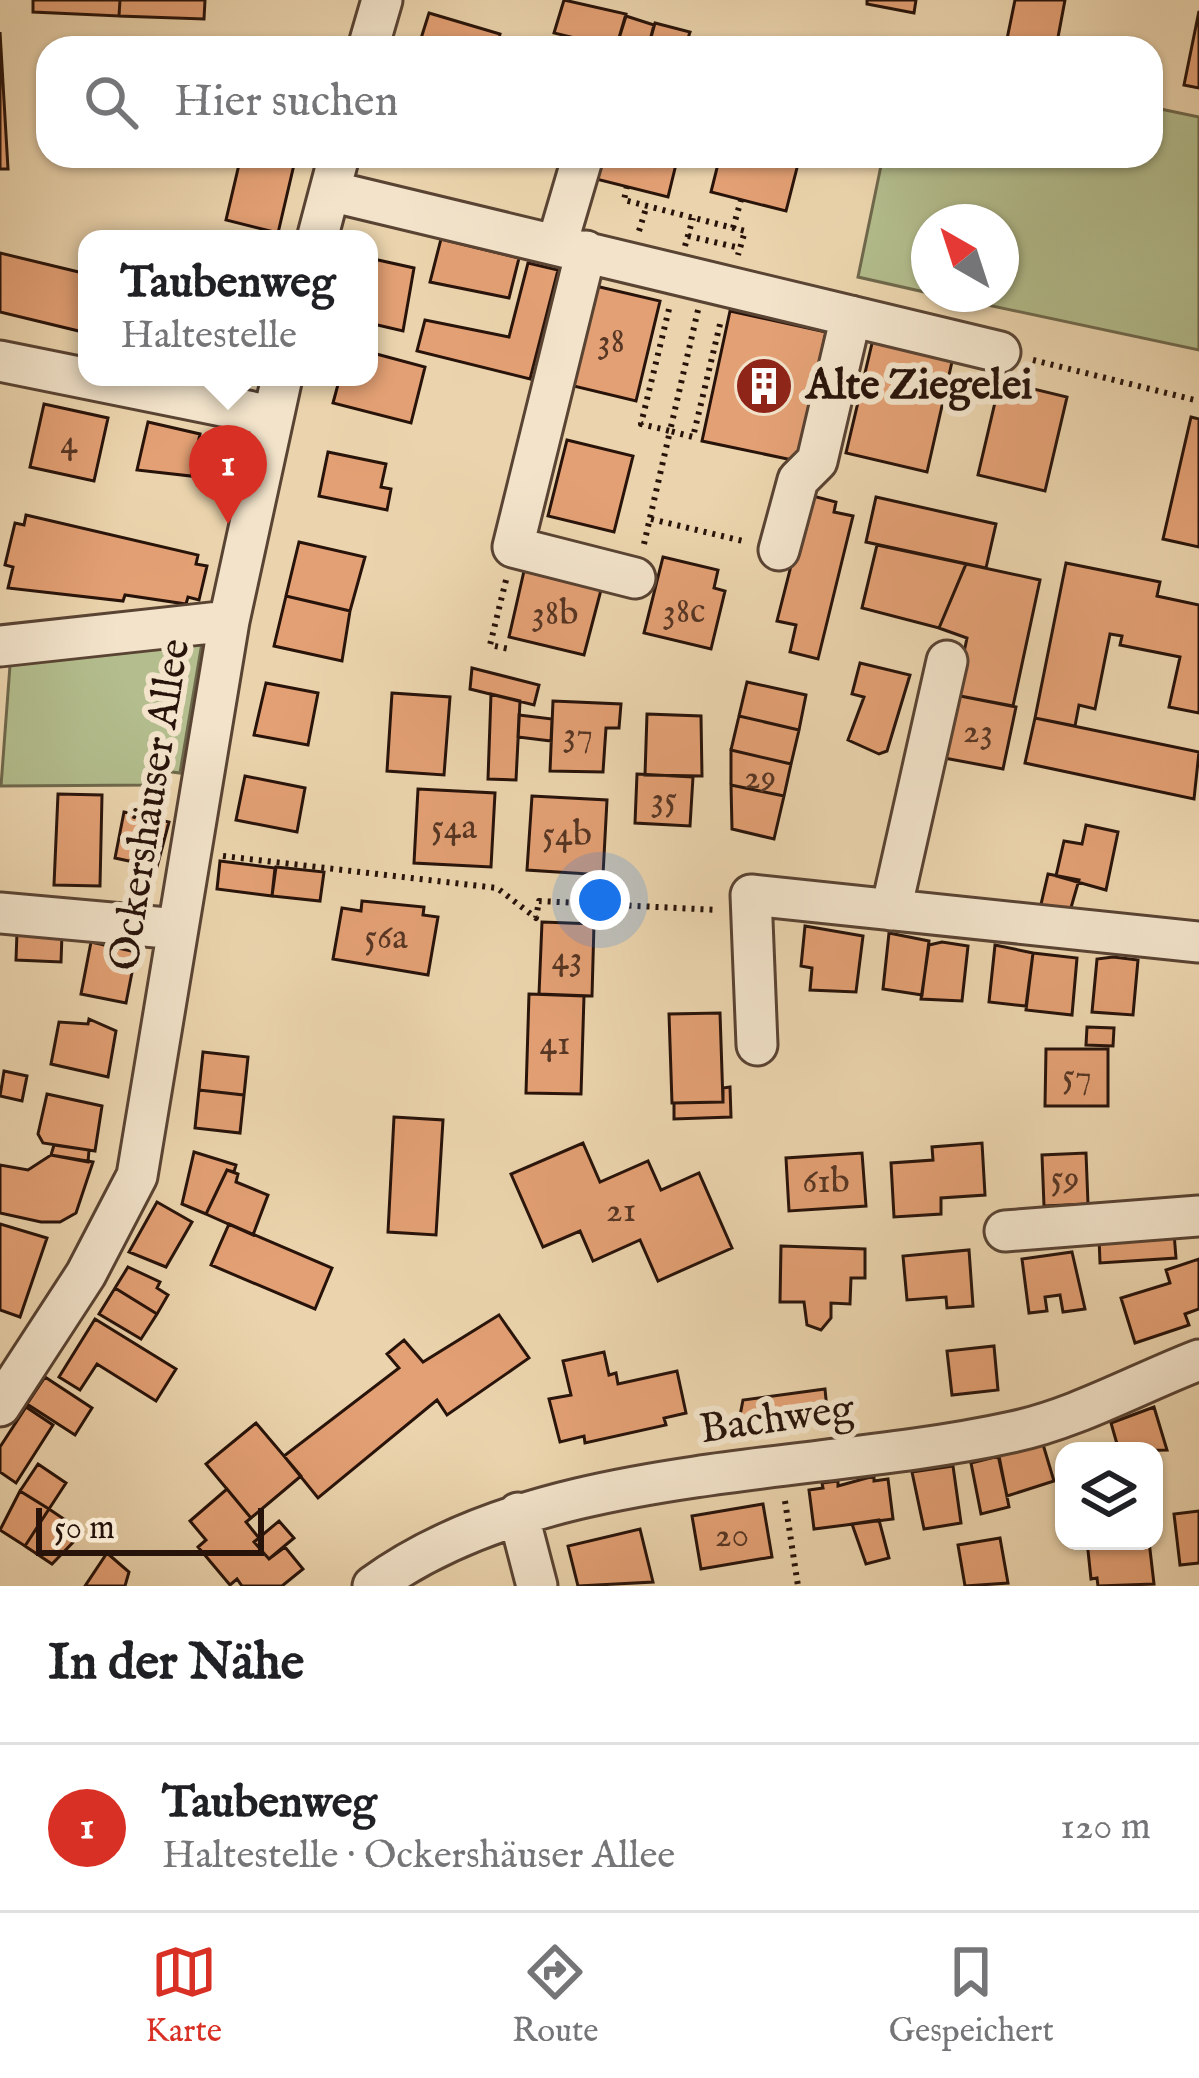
<!DOCTYPE html>
<html lang="de">
<meta charset="utf-8">
<style>
body{margin:0;font-family:"IM FELL English",serif;background:#f6f6f6;color:#202124}
.controls{position:absolute;right:36px;bottom:36px;display:grid;overflow:hidden;border-radius:24px;box-shadow:0 3px 9px #0004}
.controls button{width:108px;height:108px;display:grid;place-items:center;padding:0;border:0;border-bottom:3px solid #e0e0e0;background:#fff;color:#202124;font:60px sans-serif}
.compass{position:absolute;left:911px;top:204px;width:108px;height:108px;border-radius:50%;background:#fff;box-shadow:0 3px 9px #0004;rotate:321deg}
.scale{position:absolute;left:36px;bottom:30px;width:228px;box-sizing:border-box;padding-left:12px;border:6px solid #28130a;border-top:0;font-size:33px;line-height:42px;white-space:nowrap;color:#28130a;-webkit-text-stroke:9px #f2e3ca;paint-order:stroke}
.you{position:absolute;left:600px;top:900px;width:42px;height:42px;margin:-30px;border:9px solid #fff;border-radius:50%;background:#1a73e8;box-shadow:0 0 0 18px #1a73e833}
.badge{display:grid;place-items:center;width:78px;height:78px;border-radius:50%;background:#d93025;color:#fff;font-size:39px;font-weight:700}
.pin{position:absolute;translate:-50% -99px;filter:drop-shadow(0 3px 6px #0008)}
.pin::after{content:'';position:absolute;top:63px;width:42px;height:36px;background:inherit;clip-path:polygon(0 0,100% 0,50% 100%)}
.popup{position:absolute;left:78px;top:230px;width:300px;height:156px;box-sizing:border-box;display:grid;place-content:center;border-radius:24px;background:#fff;filter:drop-shadow(0 3px 9px #0005);font-size:39px;white-space:nowrap;color:#757577}
.popup b{font-size:45px;color:#202124}
.popup::after{content:'';position:absolute;left:50%;top:100%;margin-left:-24px;border:24px solid transparent;border-top-color:#fff}
.list{margin:0;padding:0;list-style:none}
h2{display:flex;justify-content:space-between;align-items:center;height:156px;margin:0;padding:0 48px;font-size:51px}
h2 small{font-size:39px;font-weight:400;color:#757577}
.list li{display:grid;grid-template-columns:78px 1fr auto;gap:36px;align-items:center;box-sizing:border-box;height:168px;padding:0 48px;border-top:3px solid #e0e0e0}
.list b{display:block;font-size:45px;white-space:nowrap}
.list p{margin:0;font-size:39px;white-space:nowrap;color:#757577}
.list em{font-size:39px;font-style:normal;color:#757577}
.icon{flex:none;width:66px;height:66px;fill:none;stroke:currentColor;stroke-width:2;stroke-linecap:round;stroke-linejoin:round}
.map{position:relative;flex:none;width:1199px;height:1586px;overflow:hidden}
.search{position:absolute;background:#fff;box-shadow:0 3px 9px #0004;left:36px;right:36px;top:36px;height:132px;display:flex;align-items:center;gap:30px;box-sizing:border-box;padding:0 42px;border-radius:36px;color:#757577;font-size:45px}
.sheet{height:324px;background:#fff}
nav{display:flex;justify-content:space-around;align-items:center;box-sizing:border-box;height:168px;border-top:3px solid #e0e0e0;background:#fff;font-size:33px;color:#757577}
nav a{display:grid;justify-items:center;gap:6px}
nav .on{color:#d93025}
.map>svg:first-child{display:block}
</style>
<div class="map">
<svg width="1199" height="1586" viewBox="0 0 1199 1586">
<rect width="100%" height="100%" fill="#ebd4ad"/>
<filter id="stains"><feTurbulence type="fractalNoise" baseFrequency=".00167" numOctaves="4"/><feColorMatrix values="0 0 0 0 .2 0 0 0 0 .09 0 0 0 0 .02 0 0 0 .5 -.17"/></filter>
<radialGradient id="worn" r=".72"><stop offset=".6" stop-color="#630" stop-opacity="0"/><stop offset="1" stop-color="#630" stop-opacity=".3"/></radialGradient>
<path fill="#b3bd8d" stroke="#6e684c" stroke-width="3" d="M1151,107l48,10v233l-263,-56h65v-72h-72v71l-71,-16 25,-121h268z
M204,631l-24,142 -24,-3 -3,15 -152,1 10,-134z"/>
<path fill="#e3a074" stroke="#28130a" stroke-width="3" d="M33,0h87l-1,16 -86,-4z
M120,0h85l-1,19 -85,-3z
M564,0l62,14 -10,34 -62,-15z
M867,0h49l-2,13 -47,-9z
M1015,0h50l-9,48 -50,-4z
M1199,11v77l-15,-3z
M429,13l71,21 -4,14h-78z
M626,16l28,9 -6,23h-32z
M655,23l35,9 -5,16h-37z
M0,32l8,137h-8z
M241,156h55l-18,77 -52,-13z
M598,156h80l-10,41 -76,-19z
M720,156h80l-14,55 -75,-19z
M441,239l78,19 -10,40 -79,-16z
M0,253l87,21v59l-87,-21z
M369,258l45,10 -11,63 -34,-8z
M528,263l30,7 -28,109 -113,-28 8,-31 84,17z
M587,284l73,17 -24,100 -75,-18z
M730,311l96,21 -29,129 -95,-20z
M874,335l80,18 -27,119 -81,-19z
M369,352l56,15 -14,56 -78,-20 7,-26h29z
M1000,381l67,16 -22,94 -67,-16z
M44,404l64,14 -14,63 -64,-14z
M1191,417l8,2v128l-36,-8z
M148,422l52,12 -9,42 -54,-6z
M567,440l66,16 -19,76 -66,-16z
M328,452l58,12 -5,23 10,2 -4,21 -68,-14z
M809,495l27,7 -2,10 19,4 -35,143 -28,-7 6,-27 -19,-4z
M876,497l120,27 -10,44 -120,-26z
M26,515l172,40 -2,9 11,2 -8,34 -11,-3 -2,7 -61,-9 -2,6 -115,-13 5,-21 -8,-2 10,-42 9,2z
M299,542l66,15 -15,54 -64,-15z
M877,545l89,19 -27,64 -77,-20z
M663,557l55,13 -4,18 11,3 -14,58 -67,-16z
M1066,563l94,19 -3,14 42,9v108l-30,-6 11,-50 -60,-12 2,-9 -12,-2 -15,75 -16,-4 -4,21 -40,-8z
M966,564l74,16 -27,126 -58,-11 12,-57 -28,-10z
M524,571l77,19 -17,65 -75,-18z
M286,596l64,15 -8,50 -68,-15z
M860,663l50,12 -23,76 -8,3 -31,-14 16,-43 -12,-3z
M472,668l67,17 -5,20 -64,-16z
M747,682l59,13 -7,35 -60,-14z
M266,683l52,10 -10,52 -54,-10z
M392,693l58,4 -6,78 -57,-4z
M491,694l29,7 -4,79 -28,-1z
M955,695l61,12 -13,62 -64,-12z
M553,701l68,3 -2,24h-13l-3,44 -53,-1z
M647,714l54,2 1,60 -57,-1z
M519,715l33,4 -1,22 -33,-4z
M739,716l60,14 -8,34 -60,-14z
M1035,718l164,34 -5,47 -169,-36z
M731,750l60,14 -7,32 -53,-11z
M637,774l56,3 -3,49 -55,-3z
M245,776l60,12 -8,44 -61,-12z
M731,785l53,11 -10,43 -42,-10z
M418,789l77,4 -4,74 -77,-4z
M58,794l44,1 -2,91 -46,-1z
M532,796l75,4 -4,75 -76,-5z
M124,812l45,10 -12,45 -42,-9z
M1086,825l32,7 -12,58 -50,-14 8,-35 18,3z
M220,861l55,7 -3,28 -55,-7z
M276,867l48,5 -4,29 -48,-5z
M1048,874l31,6 -11,38 -29,-5z
M362,901l62,6 -1,8 15,2 -10,58 -95,-16 9,-51 19,3z
M542,922l52,2 -2,72 -53,-2z
M805,926l58,10 -7,56 -46,-2 2,-22 -11,-2z
M17,932l45,2 -1,28 -45,-2z
M889,933l40,8 -7,54 -39,-6z
M91,942l45,10 -10,51 -45,-9z
M942,942l26,4 -6,55 -41,-2 8,-54z
M995,945l38,8 -7,53 -37,-4z
M1033,953l44,5 -5,57 -46,-5z
M1113,957l25,3 -5,55 -41,-3 5,-53z
M529,994l55,2 -3,98 -55,-1z
M720,1013l3,89 -51,1 -3,-89z
M89,1019l27,12 -8,46 -57,-13 8,-42 29,2z
M1087,1027l27,1 -1,18 -27,-1z
M1046,1049h62v57h-63z
M203,1052l45,5 -4,38 -45,-5z
M4,1071l23,5 -5,25 -22,-5z
M730,1087l1,30 -57,2v-16l49,-1v-14z
M199,1090l45,5 -4,38 -45,-5z
M47,1094l55,12 -7,45 -52,-8 -5,-9z
M394,1117l49,3 -7,115 -48,-3z
M583,1143l17,39 48,-21 13,29 38,-17 33,75 -74,33 -18,-41 -47,21 -13,-30 -37,16 -32,-73z
M982,1143l3,52 -44,3v16l-47,3 -3,-54 42,-3 -1,-13z
M54,1145l35,5 -1,12 -37,-7z
M194,1152l42,13 -2,7 -7,-2 -21,44 -24,-10z
M862,1153l4,53 -77,5 -3,-53z
M1086,1153l2,51 -44,2 -2,-51z
M51,1155l42,7 -17,51 -16,9h-19l-41,-9v-48l28,5z
M227,1170l11,4 -2,8 32,13 -15,40 -47,-21z
M157,1202l35,20 -26,45 -37,-15z
M0,1224l47,14 -27,79 -20,-7z
M229,1224l103,44 -17,41 -104,-44z
M1174,1233l2,25 -76,5 -1,-26z
M781,1246l84,3v29h-14l-1,26 -19,-1v15l-10,12 -14,-5 -3,-23h-24z
M969,1250l4,56 -26,2 -1,-11 -39,3 -4,-44z
M1072,1252l13,57 -22,3 -3,-17 -15,2 2,14 -18,2 -7,-54z
M1199,1259v50l-14,5 4,11 -54,18 -14,-45 49,-15 -4,-13z
M128,1267l32,15 -3,6 11,7 -11,19 -42,-26z
M115,1288l42,26 -16,25 -42,-25z
M499,1315l30,43 -82,57 -10,-15 -119,98 -34,-42 115,-88 -12,-14 17,-14 19,22z
M95,1319l81,50 -20,32 -59,-37 -17,26 -21,-13z
M994,1346l4,44 -46,5 -5,-44z
M604,1352l5,23 7,-2 2,11 59,-13 9,42 -22,5 2,7 -81,18 -1,-7 -24,6 -11,-43 22,-4 -8,-34z
M45,1377l47,31 -17,27 -48,-31z
M825,1389l3,31 -91,11 6,-31z
M26,1407l27,18 -37,58 -16,-11v-25z
M1154,1407l13,43 -48,1 -8,-28z
M256,1423l45,53 -50,42 -45,-54z
M1042,1441l12,40 -47,15 -9,-41z
M999,1456l10,51 -28,7 -10,-51z
M38,1464l28,19 -17,26 -29,-18z
M953,1466l8,57 -37,6 -12,-57z
M874,1476v5l14,-2 5,40 -79,10 -5,-39 14,-2 -1,-5 16,-2v5z
M227,1489l24,29 -5,4 13,16 -5,4 15,17 16,-12 18,22 -21,17h-40l-5,-7 -7,6 -32,-38 8,-7 -16,-19z
M20,1491l29,18 -24,37 -25,-16z
M763,1504l9,53 -71,12 -9,-53z
M49,1509l34,23 -31,32 -27,-18z
M1199,1511v52l-19,2 -6,-51z
M879,1520l10,38 -23,6 -14,-40z
M279,1521l15,17 -25,21 -15,-17z
M640,1529l13,53 -75,4 -10,-40z
M1000,1538l8,45 -43,3 -7,-41z
M1087,1541h62l5,43 -56,2 -1,-8 -6,1z
M107,1553l22,19 -4,14h-40z"/>
<g fill="none" stroke-linecap="round" stroke-linejoin="round">
<defs>
<path id="minor" d="M368,48l14,-48
M330,191l670,161
M317,239l22,-83
M557,244l26,-88
M586,251l-73,296 122,31
M0,361l272,55
M779,550l19,-70 19,-19 34,-145
M0,646l229,-25
M891,910l56,-249
M0,913l178,16
M757,1045l-6,-150 448,47
M1005,1231l194,-15
M0,1406l86,-132 51,-98 92,-555 53,-244
M518,1513l19,73
M373,1586c170,-124 439,-110 639,-154 63,-13 127,-49 187,-72"/>
</defs>
<use href="#minor" stroke="#594333" stroke-width="45"/>
<path stroke="#28130a" stroke-width="6" stroke-dasharray="3 6" stroke-linecap="butt" d="M627,186l-3,14 121,31 -7,24
M733,228l8,-28
M639,231l8,-26
M688,236l52,12
M685,246l8,-28
M698,310l-28,121 23,6 28,-117
M1033,360l166,41
M651,519l96,23
M644,544l26,-113 -29,-7 29,-119
M506,580l-16,65 19,4
M223,856l274,32 39,30 3,-17 178,9
M785,1501l13,85"/>
<use href="#minor" stroke="#f2e3ca" stroke-width="39"/>
</g>
<defs>
<symbol id="building-disc" viewBox="-11 -11 22 22"><circle r="9.5" fill="#8f2418" stroke="#f2e3ca"/><path d="M-4-6H4V6H1V3H-1V6H-4ZM-2.5-4.3h1.7v1.8h-1.7ZM.8-4.3h1.7v1.8H.8ZM-2.5-1h1.7V.8h-1.7ZM.8-1h1.7V.8H.8Z" fill="#fff"/></symbol>
</defs>
<g fill-rule="evenodd">
<use href="#building-disc" x="731" y="353" width="66" height="66"/>
</g>
<g text-anchor="middle" dominant-baseline="central" stroke-width="12" stroke-linejoin="round" paint-order="stroke">
<g font-size="36" fill="#573624">
<text x="611" y="342">38</text>
<text x="69" y="443">4</text>
<text x="684" y="612">38c</text>
<text x="555" y="614">38b</text>
<text x="978" y="732">23</text>
<text x="578" y="735">37</text>
<text x="760" y="778">29</text>
<text x="664" y="800">35</text>
<text x="454" y="828">54a</text>
<text x="567" y="835">54b</text>
<text x="386" y="938">56a</text>
<text x="567" y="959">43</text>
<text x="555" y="1044">41</text>
<text x="1077" y="1077">57</text>
<text x="1065" y="1179">59</text>
<text x="826" y="1182">61b</text>
<text x="621" y="1211">21</text>
<text x="732" y="1536">20</text>
</g>
<g font-size="42" font-weight="bold" fill="#28130a" stroke="#f2e3ca" text-anchor="start">
<text x="806" y="386">Alte Ziegelei</text>
</g>
<g font-size="42" fill="#28130a" stroke="#f2e3ca">
<text transform="translate(151 805) rotate(-81)">Ockershäuser Allee</text>
<text transform="translate(777 1420) rotate(-8)">Bachweg</text>
</g>
</g>
<rect width="100%" height="100%" filter="url(#stains)"/>
<rect width="100%" height="100%" fill="url(#worn)"/>
</svg>
<div class="controls">
<button><svg class="icon" aria-label="layers" viewBox="0 0 24 24"><path d="M12 4l9 5-9 5-9-5zM3 14l9 5 9-5"/></svg></button>
</div>
<svg class="compass" viewBox="-18 -18 36 36"><path d="M0-13l5 13h-10z" fill="#e53935"/><path d="M0 13l5-13h-10z" fill="#757577"/></svg>
<div class="scale">50 m</div>
<div class="you"></div>
<div class="pin badge" style="left:228px;top:524px">1</div>
<div class="popup"><b>Taubenweg</b>Haltestelle</div>
<div class="search"><svg class="icon" aria-label="search" viewBox="0 0 24 24"><circle cx="10" cy="10" r="6"/><path d="M15 15l6 6"/></svg>Hier suchen</div>
</div>
<section class="sheet">
<h2>In der Nähe<small></small></h2>
<ul class="list">
<li><span class="badge">1</span><div><b>Taubenweg</b><p>Haltestelle · Ockershäuser Allee</p></div><em>120 m</em></li>
</ul>
</section>
<nav>
<a class="on"><svg class="icon" aria-label="map" viewBox="0 0 24 24"><path d="M3 6l6-2 6 2 6-2v14l-6 2-6-2-6 2zM9 4v14M15 6v14"/></svg>Karte</a>
<a><svg class="icon" aria-label="directions" viewBox="0 0 24 24"><path d="M12 3l9 9-9 9-9-9zM9 14v-3h6M13 9l2 2-2 2"/></svg>Route</a>
<a><svg class="icon" aria-label="saved" viewBox="0 0 24 24"><path d="M7 4h10v16l-5-4-5 4z"/></svg>Gespeichert</a>
</nav>
